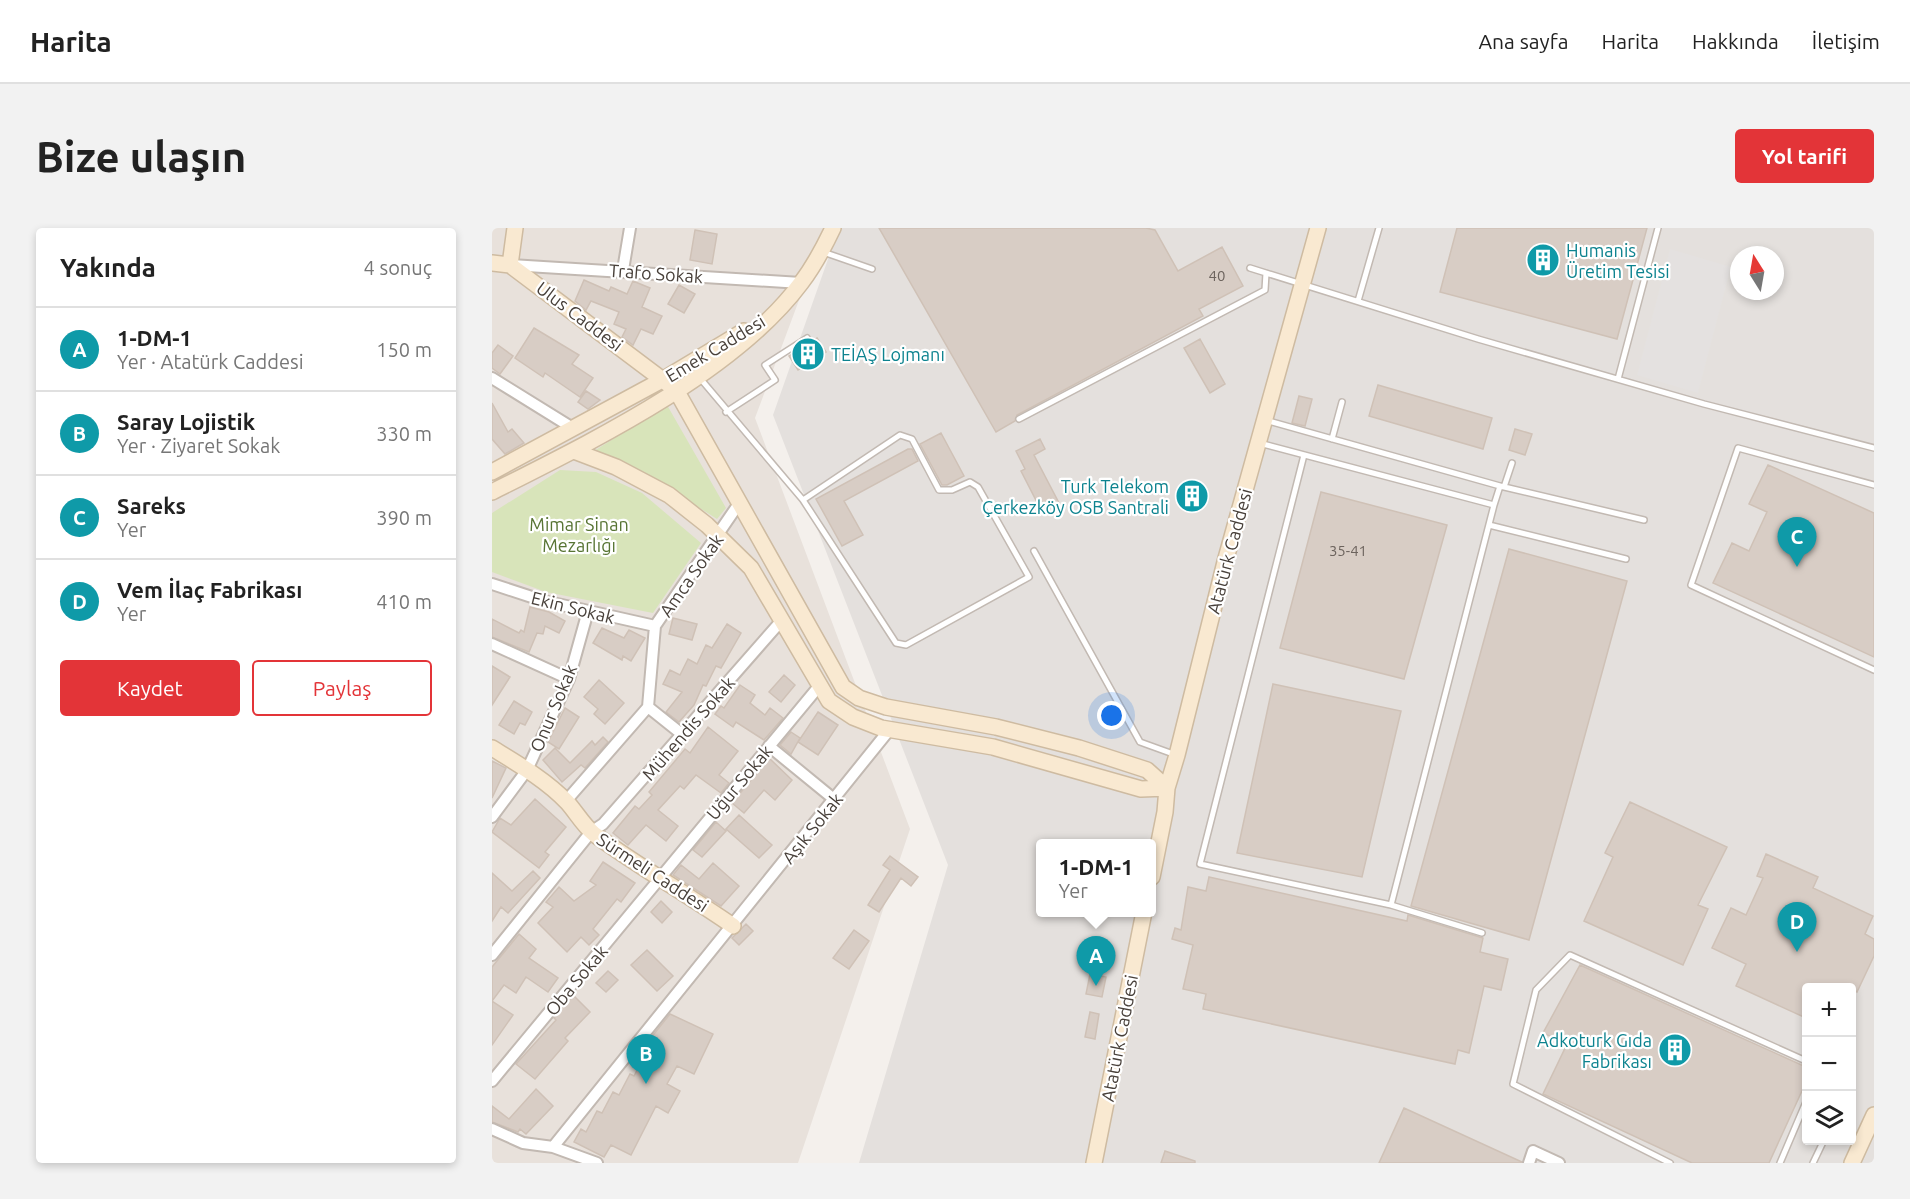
<!DOCTYPE html>
<html lang="tr">
<meta charset="utf-8">
<style>
body{margin:0;font-family:Ubuntu,sans-serif;background:#f2f2f2;color:#222}
.controls{position:absolute;right:18px;bottom:18px;display:grid;overflow:hidden;border-radius:6px;box-shadow:0 3px 9px #0003}
.controls button{width:54px;height:54px;display:grid;place-items:center;padding:0;border:0;border-bottom:2px solid #e0e0e0;background:#fff;color:#222;font:30px sans-serif}
.compass{position:absolute;left:1238px;top:18px;width:54px;height:54px;border-radius:50%;background:#fff;box-shadow:0 3px 9px #0003;rotate:349deg}
.you{position:absolute;left:620px;top:488px;width:21px;height:21px;margin:-15px;border:4px solid #fff;border-radius:50%;background:#1a73e8;box-shadow:0 0 0 9px #1a73e833}
.badge{display:grid;place-items:center;width:39px;height:39px;border-radius:50%;background:#e33438;color:#fff;font-size:20px;font-weight:700}
.pin{position:absolute;translate:-50% -50px;filter:drop-shadow(0 2px 3px #0008)}
.pin::after{content:'';position:absolute;top:32px;width:21px;height:18px;background:inherit;clip-path:polygon(0 0,100% 0,50% 100%)}
.popup{position:absolute;left:544px;top:611px;width:120px;height:78px;box-sizing:border-box;display:grid;place-content:center;border-radius:6px;background:#fff;filter:drop-shadow(0 2px 4px #0005);font-size:20px;white-space:nowrap;color:#767676}
.popup b{font-size:22px;color:#222}
.popup::after{content:'';position:absolute;left:50%;top:100%;margin-left:-12px;border:12px solid transparent;border-top-color:#fff}
.list{margin:0;padding:0;list-style:none}
h2{display:flex;justify-content:space-between;align-items:center;height:78px;margin:0;padding:0 24px;font-size:26px}
h2 small{font-size:20px;font-weight:400;color:#767676}
.list li{display:grid;grid-template-columns:39px 1fr auto;gap:18px;align-items:center;box-sizing:border-box;height:84px;padding:0 24px;border-top:2px solid #e0e0e0}
.list b{display:block;font-size:22px;white-space:nowrap}
.list p{margin:0;font-size:20px;white-space:nowrap;color:#767676}
.list em{font-size:20px;font-style:normal;color:#767676}
.actions{display:flex;gap:12px;padding:18px 24px}
.actions a{flex:1;padding:14px 0;border:2px solid #e33438;border-radius:6px;text-align:center;font-size:21px;color:#e33438}
.actions .main{background:#e33438;color:#fff}
.icon{flex:none;width:33px;height:33px;fill:none;stroke:currentColor;stroke-width:2;stroke-linecap:round;stroke-linejoin:round}
.map{position:relative;flex:none;width:1382px;height:935px;overflow:hidden;border-radius:6px}
header{display:flex;align-items:center;gap:36px;box-sizing:border-box;height:84px;padding:0 30px;background:#fff;border-bottom:2px solid #e0e0e0}
header strong{font-size:28px}
nav{display:flex;gap:33px;margin-inline-start:auto;font-size:21px}
.intro{display:flex;align-items:center;justify-content:space-between;box-sizing:border-box;height:144px;padding:0 36px}
h1{margin:0;font-size:42px}
.button{padding:15px 27px;border-radius:6px;background:#e33438;color:#fff;font-size:21px;font-weight:700}
main{display:flex;gap:36px;padding:0 36px}
aside{flex:1;background:#fff;border-radius:6px;box-shadow:0 3px 9px #0003}
.map>svg:first-child{display:block}
</style>
<header>
<strong>Harita</strong>
<nav><a>Ana sayfa</a><a>Harita</a><a>Hakkında</a><a>İletişim</a></nav>
</header>
<div class="intro"><h1>Bize ulaşın</h1><a class="button">Yol tarifi</a></div>
<main>
<aside>
<h2>Yakında<small>4 sonuç</small></h2>
<ul class="list">
<li><span class="badge" style="background:#0f9aa8">A</span><div><b>1-DM-1</b><p>Yer · Atatürk Caddesi</p></div><em>150 m</em></li>
<li><span class="badge" style="background:#0f9aa8">B</span><div><b>Saray Lojistik</b><p>Yer · Ziyaret Sokak</p></div><em>330 m</em></li>
<li><span class="badge" style="background:#0f9aa8">C</span><div><b>Sareks</b><p>Yer</p></div><em>390 m</em></li>
<li><span class="badge" style="background:#0f9aa8">D</span><div><b>Vem İlaç Fabrikası</b><p>Yer</p></div><em>410 m</em></li>
</ul>
<div class="actions"><a class="main">Kaydet</a><a>Paylaş</a></div>
</aside>
<div class="map">
<svg width="1382" height="935" viewBox="0 0 1382 935">
<rect width="100%" height="100%" fill="#f4f0ec"/>
<path fill="#e8e1db" d="M0,0h334l-71,190 155,411 -112,334h-306z"/>
<path fill="#e4e0dd" fill-rule="evenodd" d="M347,0h1035v935h-1015l89,-298 -175,-450zM1247,27h36v36h-36zM548,616h112v68h-112zM1314,760h46v152h-46z"/>
<path fill="#d8e4ba" d="M175,177l59,103 -9,11 -66,-42 -57,-26z
M68,242l36,2 46,21 59,50 -48,70 -107,-21 -54,-20v-59z"/>
<path fill="#e4e1e0" d="M1178,21l61,18 -33,126 -61,-18z"/>
<path fill="#d8cdc5" stroke="#cfc1b6" stroke-width="1.5" d="M387,0h267l9,2 23,41 44,-24 21,39 -44,23 4,7 -186,99 -2,6 -19,11z
M965,0h190l-30,111 -177,-47z
M203,2l22,4 -5,30 -22,-4z
M92,52l25,11 2,-4 16,7 6,-13 17,7 -8,19 20,9 -9,18 -12,-5 -8,16 -11,-8 4,-8 -12,-5 5,-12 -28,-11 -5,9 -11,-9z
M187,57l16,9 -11,19 -16,-9z
M42,100l45,27 -7,9 21,14 -13,19 -35,-24 -2,4 -28,-19z
M325,110l9,14 -28,18 -9,-14z
M708,111l25,45 -15,9 -26,-45z
M6,117l15,11 -13,18 -8,-6v-15z
M886,157l114,33 -9,31 -114,-33z
M94,163l14,9 -12,9 -10,-7z
M807,168l13,3 -7,27 -13,-3z
M0,175l16,29 4,-3 12,14 -19,11 -13,-15z
M1023,201l17,5 -7,21 -16,-5z
M449,205l23,43 -17,9h-5l-22,-41z
M548,211l5,10 -11,6 25,48 -17,9 -21,-41 4,-2 -9,-18z
M416,221h4l6,12 -74,40 19,34 -21,11 -26,-47z
M1276,237l106,48v144l-161,-74 19,-40 17,8 18,-39 -18,-8z
M693,255l19,4 -5,22 -19,-4z
M829,264l126,33 -43,154 -124,-31z
M1017,321l118,32 -98,359 -118,-34z
M38,379l19,5 16,9 -6,12 -14,-7 -2,8 -6,-1 -8,19 -37,-15v-18l27,14 2,-3 3,2z
M181,390l24,6 -5,16 -23,-6z
M235,396l14,9 -20,35 -5,-2 -10,20 -3,-1 -9,20 -15,17 -13,-10 16,-20 -19,-8 7,-14 10,5 8,-16 9,5 9,-19 6,3z
M110,400l22,10 5,-8 16,8 -14,23 -8,-5 -1,4 -29,-17z
M0,438l18,11 -18,28z
M292,447l11,10 -14,17 -12,-10z
M107,452l25,23 -19,21 -11,-10 4,-5 -14,-12z
M781,456l128,27 -39,166 -125,-24z
M248,457l15,10 -5,8 15,12 5,-7 13,10 -19,22 -28,-18 -3,5 -18,-13 6,-8 3,2z
M22,473l18,11 -7,13 -5,-2 -6,11 -15,-9z
M73,480l14,9 -20,32 -11,-7z
M326,484l20,13 -20,30 -20,-13z
M216,499l30,24 -19,24 10,8 -8,10 -25,-18 -12,14 -4,-3 -22,24 20,16 -12,15 -20,-16 -18,20 -15,-12 22,-27 4,3 13,-14 -3,-3 36,-43 5,4z
M299,504l9,6 -9,16 -11,-9z
M111,509l5,5 -23,26 -4,-3 -19,17 -19,-22 12,-12 15,15 22,-22 3,4z
M277,530l23,22 -17,20 -11,-10 -20,23 -12,-10z
M0,533l14,7 -14,30z
M43,571l31,28 -21,25 4,3 -10,13 -47,-36 8,-14 11,7z
M1138,574l97,45 -29,58 10,4 -25,56 -99,-44 29,-64 -8,-4z
M247,587l33,30 -13,13 -33,-29z
M224,594l10,9 -24,26 -9,-7z
M1274,626l52,23 -5,11 60,28 -8,18 9,5v17l-17,36 -6,-5h-45v31l-70,-32 10,-22 -34,-16 19,-40 15,7 17,-37 -6,-2z
M398,628l28,21 -7,9 -10,-8 -22,34 -11,-7 22,-35 -7,-5z
M111,634l32,21 -14,19 -4,-3 -24,30 6,6 -10,10 -8,-8 -14,15 -29,-29 15,-16 -7,-5 13,-15 15,14 22,-16 -6,-4z
M221,635l26,23 -18,20 -48,-31 8,-10 18,14z
M41,643l7,7 -32,35 -7,-6 -9,14v-48l20,18z
M717,649l198,44 1,-6 75,23 -3,14 28,7 -7,31 -17,-4 -15,67 -11,-3 -3,14 -252,-55 3,-15 -23,-5 10,-44 -21,-6 3,-11 6,2 7,-43 18,4z
M169,673l11,11 -10,11 -11,-11z
M254,696l7,7 -14,14 -7,-7z
M362,702l15,11 -20,28 -16,-11z
M27,706l17,15 -7,9 29,20 -10,14 -22,-15 -10,16 -12,-8 -12,16 21,14 -21,30v-78z
M155,722l26,26 -16,15 -26,-26z
M1088,737l226,102v15l-37,81h-77l-149,-69 24,-50 -24,-11z
M116,743l10,9 -12,12 -10,-9z
M598,746l16,3 -4,20 -16,-3z
M81,767l17,17 -25,26 3,3 -33,38 -19,-15 40,-44 -2,-2z
M598,784l9,2 -4,25 -10,-2z
M178,786l43,20 -19,40 -17,-8 -10,18 13,7 -12,22 -12,-7 -25,49 -20,-10 -7,12 -30,-15 7,-13 5,3 11,-21 5,2 11,-21 6,3 11,-21 4,2 13,-25 -5,-2z
M44,861l17,17 -27,28 -6,-5 -2,3 -26,-10v-16l17,13z
M912,880l118,54v1h-143z
M673,923l30,10v2h-34z"/>
<g fill="none" stroke-linecap="round" stroke-linejoin="round">
<defs>
<path id="lane" d="M331,24l49,17
M758,40l228,71 226,65 170,44
M866,73l21,-73
M207,149l104,123 97,-65 12,4 27,51h13l18,-8 8,5 51,90 -123,68 -10,-2 -93,-143
M1126,151l40,-151
M234,184l49,-32 -10,-15 42,-27
M527,191l246,-129 1,-17
M840,211l10,-37
M767,215l235,62 6,-19 -235,-66
M812,227l-104,409 191,41 91,28
M1382,257l-136,-37 -47,137 183,85
M1008,258l144,34
M1012,259l8,-24
M997,297l137,34
M542,323l106,191 36,13
M899,677l103,-400
M1178,935l-157,-79 23,-94 34,-35 236,106
M1288,935l26,-61
M1321,935l11,-23"/>
<path id="street" d="M19,37l290,18
M131,42l7,-42
M0,150l79,49
M0,356l52,17 111,25
M0,416l77,35
M156,479l35,28
M277,518l66,54
M74,573l82,-94 7,-81 85,-124
M0,589l35,-47 42,-91 19,-68
M0,727l99,-123 12,-8 179,-204
M0,853l328,-396
M0,901l31,14 30,4 44,16
M61,919l337,-418
M1037,935l4,-12 26,12"/>
<path id="secondary" d="M0,35l18,2 166,125 167,297 16,11 27,9 110,20 83,21 68,22 20,18
M18,37l5,-37
M82,223l42,16 53,28 38,30 44,43 78,133 24,16 28,11 112,19 148,42 26,-1
M0,244l172,-93 80,-48
M0,264c99,-50 242,-119 309,-209 13,-17 23,-36 32,-55
M0,520c26,16 54,32 75,54 9,10 16,23 27,32 45,33 93,60 139,92
M660,649l13,-65 2,-24 10,-33 48,-193 93,-334
M602,935l50,-251
M1360,935l22,-48"/>
</defs>
<use href="#lane" stroke="#c2b9b2" stroke-width="8"/>
<use href="#street" stroke="#c2b9b2" stroke-width="14"/>
<use href="#secondary" stroke="#cebba1" stroke-width="18"/>
<use href="#lane" stroke="#fff" stroke-width="5"/>
<use href="#street" stroke="#fff" stroke-width="10"/>
<use href="#secondary" stroke="#f9e9d1" stroke-width="15"/>
</g>
<defs>
<symbol id="building-disc" viewBox="-11 -11 22 22"><circle r="9.5" fill="#0f9aa8" stroke="#fff"/><path d="M-4-6H4V6H1V3H-1V6H-4ZM-2.5-4.3h1.7v1.8h-1.7ZM.8-4.3h1.7v1.8H.8ZM-2.5-1h1.7V.8h-1.7ZM.8-1h1.7V.8H.8Z" fill="#fff"/></symbol>
</defs>
<g fill-rule="evenodd">
<use href="#building-disc" x="1032" y="13" width="38" height="38"/>
<use href="#building-disc" x="297" y="107" width="38" height="38"/>
<use href="#building-disc" x="681" y="249" width="38" height="38"/>
<use href="#building-disc" x="1164" y="803" width="38" height="38"/>
</g>
<g text-anchor="middle" dominant-baseline="central" stroke-width="4.5" stroke-linejoin="round" paint-order="stroke">
<g font-size="15" fill="#6c635d">
<text x="725" y="47">40</text>
<text x="856" y="322">35-41</text>
</g>
<g font-size="18" fill="#0d838f" stroke="#fff" text-anchor="start">
<text x="1074" y="22">Humanis<tspan x="1074" dy="21">Üretim Tesisi</tspan></text>
<text x="339" y="126">TEİAŞ Lojmanı</text>
<text x="677" y="258" text-anchor="end">Turk Telekom<tspan x="677" dy="21">Çerkezköy OSB Santrali</tspan></text>
<text x="1160" y="812" text-anchor="end">Adkoturk Gıda<tspan x="1160" dy="21">Fabrikası</tspan></text>
</g>
<g font-size="18" fill="#48403a" stroke="#fff">
<text transform="translate(164 45) rotate(4)">Trafo Sokak</text>
<text transform="translate(88 88) rotate(37)">Ulus Caddesi</text>
<text transform="translate(223 120) rotate(-31)">Emek Caddesi</text>
<text transform="translate(737 323) rotate(-75)">Atatürk Caddesi</text>
<text transform="translate(199 347) rotate(-55)">Amca Sokak</text>
<text transform="translate(81 379) rotate(14)">Ekin Sokak</text>
<text transform="translate(61 480) rotate(-67)">Onur Sokak</text>
<text transform="translate(196 500) rotate(-49)">Mühendis Sokak</text>
<text transform="translate(247 554) rotate(-50)">Uğur Sokak</text>
<text transform="translate(320 600) rotate(-51)">Aşık Sokak</text>
<text transform="translate(161 644) rotate(33)">Sürmeli Caddesi</text>
<text transform="translate(84 752) rotate(-50)">Oba Sokak</text>
<text transform="translate(627 810) rotate(-79)">Atatürk Caddesi</text>
</g>
<g font-size="18" fill="#577433" stroke="#fff">
<text x="87" y="296">Mimar Sinan<tspan x="87" dy="21">Mezarlığı</tspan></text>
</g>
</g>
</svg>
<div class="controls">
<button>+</button>
<button>−</button>
<button><svg class="icon" aria-label="layers" viewBox="0 0 24 24"><path d="M12 4l9 5-9 5-9-5zM3 14l9 5 9-5"/></svg></button>
</div>
<svg class="compass" viewBox="-18 -18 36 36"><path d="M0-13l5 13h-10z" fill="#e53935"/><path d="M0 13l5-13h-10z" fill="#767676"/></svg>
<div class="you"></div>
<div class="pin badge" style="left:604px;top:758px;background:#0f9aa8">A</div>
<div class="popup"><b>1-DM-1</b>Yer</div>
<div class="pin badge" style="left:154px;top:856px;background:#0f9aa8">B</div>
<div class="pin badge" style="left:1305px;top:339px;background:#0f9aa8">C</div>
<div class="pin badge" style="left:1305px;top:724px;background:#0f9aa8">D</div>
</div>
</main>
